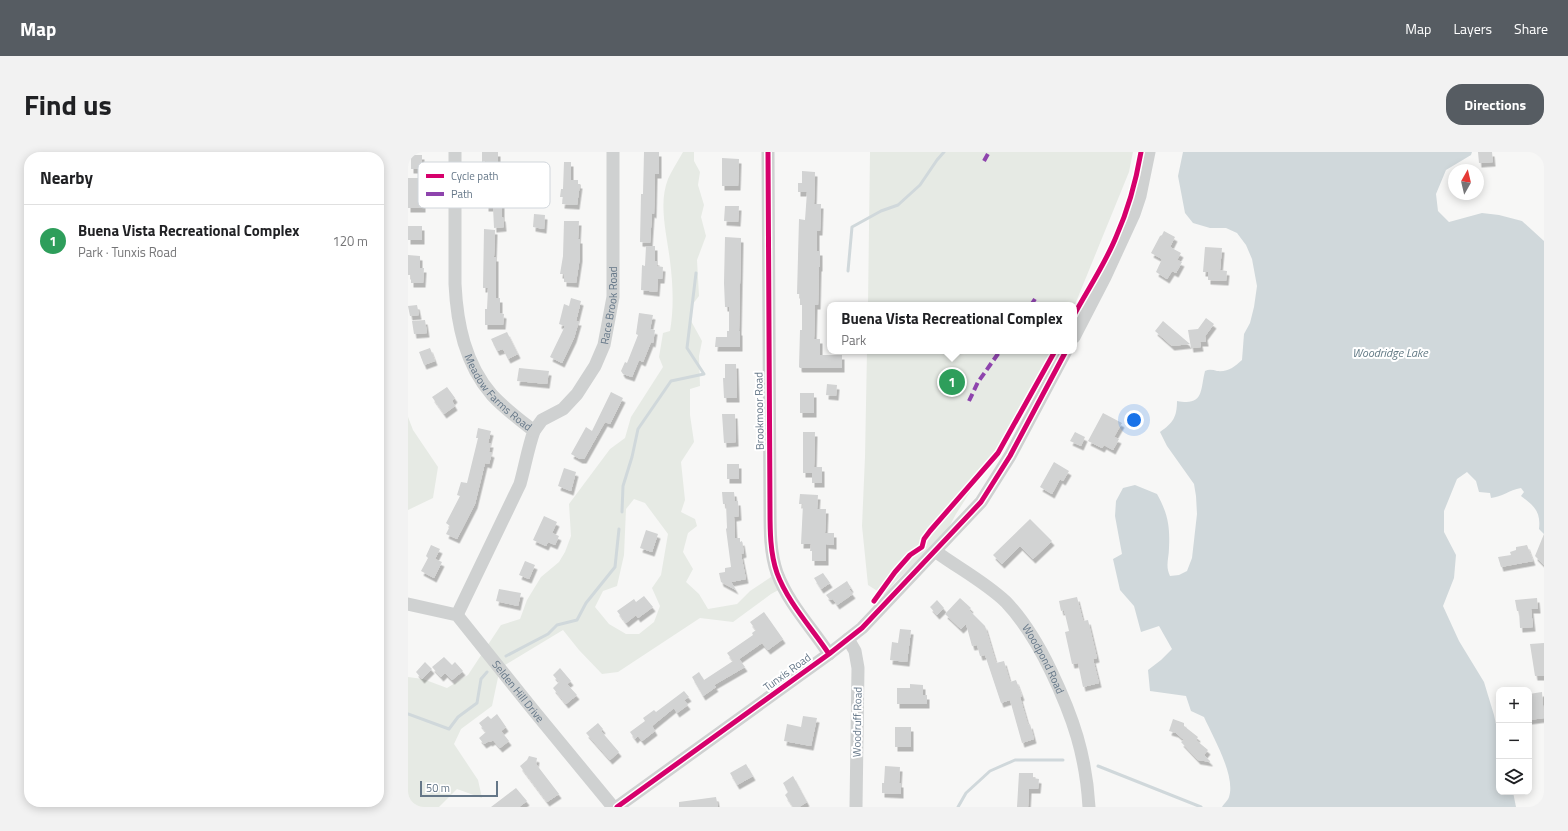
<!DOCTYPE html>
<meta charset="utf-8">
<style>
body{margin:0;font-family:"Titillium Web",sans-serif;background:#f2f2f2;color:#202124}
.controls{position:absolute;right:12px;bottom:12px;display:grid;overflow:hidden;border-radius:8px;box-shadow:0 2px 10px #0003}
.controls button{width:36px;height:36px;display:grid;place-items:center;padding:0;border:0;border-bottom:1px solid #e0e0e0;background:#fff;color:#202124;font:20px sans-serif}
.compass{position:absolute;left:1040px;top:12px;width:36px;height:36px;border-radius:50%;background:#fff;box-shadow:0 2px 10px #0003;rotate:8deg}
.scale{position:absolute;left:12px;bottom:10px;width:78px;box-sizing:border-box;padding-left:4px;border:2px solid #657788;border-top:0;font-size:11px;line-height:14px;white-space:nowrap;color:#657788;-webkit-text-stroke:3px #fff;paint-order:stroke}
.you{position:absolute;left:726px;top:268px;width:14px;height:14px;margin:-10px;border:3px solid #fff;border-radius:50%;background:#1a73e8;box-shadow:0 0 0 6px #1a73e833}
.badge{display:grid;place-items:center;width:26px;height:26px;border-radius:50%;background:#565c62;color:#fff;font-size:13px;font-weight:700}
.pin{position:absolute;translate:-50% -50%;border:2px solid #fff;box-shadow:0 1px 4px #0006}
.popup{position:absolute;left:419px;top:150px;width:250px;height:52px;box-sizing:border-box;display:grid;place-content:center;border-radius:8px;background:#fff;filter:drop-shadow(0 1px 3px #0005);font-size:13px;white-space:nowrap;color:#757577}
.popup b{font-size:15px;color:#202124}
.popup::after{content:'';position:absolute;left:50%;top:100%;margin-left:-8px;border:8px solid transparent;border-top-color:#fff}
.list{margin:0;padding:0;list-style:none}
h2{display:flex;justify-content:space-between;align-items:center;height:52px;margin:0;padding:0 16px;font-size:17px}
h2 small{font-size:13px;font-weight:400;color:#757577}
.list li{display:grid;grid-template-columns:26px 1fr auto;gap:12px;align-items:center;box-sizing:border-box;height:72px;padding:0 16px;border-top:1px solid #e0e0e0}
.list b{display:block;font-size:15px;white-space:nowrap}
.list p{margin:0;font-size:13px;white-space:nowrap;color:#757577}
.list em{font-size:13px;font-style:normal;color:#757577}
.icon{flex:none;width:22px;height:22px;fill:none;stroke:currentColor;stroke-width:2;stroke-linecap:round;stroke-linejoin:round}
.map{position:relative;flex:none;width:1136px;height:655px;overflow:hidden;border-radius:16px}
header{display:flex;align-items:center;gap:24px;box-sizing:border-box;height:56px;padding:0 20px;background:#565c62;color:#fff}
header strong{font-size:19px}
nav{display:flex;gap:22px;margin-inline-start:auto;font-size:14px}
.intro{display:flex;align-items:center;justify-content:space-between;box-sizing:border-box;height:96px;padding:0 24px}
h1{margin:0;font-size:28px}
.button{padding:10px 18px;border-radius:16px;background:#565c62;color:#fff;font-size:14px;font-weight:700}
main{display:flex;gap:24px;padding:0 24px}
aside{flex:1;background:#fff;border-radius:16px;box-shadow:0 2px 10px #0003}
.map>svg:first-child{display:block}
</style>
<header>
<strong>Map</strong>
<nav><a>Map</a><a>Layers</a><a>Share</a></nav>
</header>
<div class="intro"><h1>Find us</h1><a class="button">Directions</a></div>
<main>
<aside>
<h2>Nearby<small></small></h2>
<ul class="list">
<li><span class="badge" style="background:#2e9e5b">1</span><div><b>Buena Vista Recreational Complex</b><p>Park · Tunxis Road</p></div><em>120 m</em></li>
</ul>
</aside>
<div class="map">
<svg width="1136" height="655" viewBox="0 0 1136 655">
<defs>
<filter id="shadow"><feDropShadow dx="2.5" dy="4.5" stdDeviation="0" flood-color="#0004"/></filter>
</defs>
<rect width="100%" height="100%" fill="#f7f7f6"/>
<path fill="#e6eae4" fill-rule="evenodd" d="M275,0h11v9l6,11 -2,13 6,20 -3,12 5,19 -9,24 2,36 -7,9 -1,16 11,20 -3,15 1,30 -10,3v26l4,27 -13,20 4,38 -4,12 14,7 2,7 -9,7 -5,19 10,17 -7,13 13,12 9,15 29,-5 13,-13 27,-18 7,14 -13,7 -38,28 -33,-4 -82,54 -16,2 -23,-24 -16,-20 -63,38 -8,38 -31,23 -7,15 24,36 4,18 -25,-9 -18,18h-31v-130l15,2 24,9 21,-13 33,-50 19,-6 7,-19 14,-23 18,-15 6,-10 6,-16 -2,-32 41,-55 15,-11 6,-21 32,-50 -4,-10 4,-24 7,-2c4,-23 3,-46 0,-70 -3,-26 -12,-57 -2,-82 4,-9 10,-18 15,-27zM226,347l11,4 23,31 -7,41 -9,13 8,18 -6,16 -15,12h-13l-17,-10 -14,-17 8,-16 14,-5 7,-31 2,-46z
M462,0h263l-4,20 -55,135v-2h-206z
M459,199h186l-27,53 -70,110 -13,24 -15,12 -33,32 -10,14 -17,-11 -6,-59 3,-69z
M0,265l5,13 25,37 -5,31 -25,12z"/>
<path fill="#d0d8db" d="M775,0h289l-1,3 -25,15 -10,24 2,17 11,11 33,-9 17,2 23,6 22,20v293l-5,-5c2,-18 -5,-23 -18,-33l3,-4 -3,-4c-12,2 -19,9 -30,10l-1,-5 -11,-1 -3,-11 -9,-9 -10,7 -13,32v21l12,23 -2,23 -11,28 16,35 25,41 10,33 5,23v54h14l3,15h-294c2,-3 6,-7 7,-10 7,-21 -16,-60 -25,-80l-13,-6 -5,-15 -36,-5 -2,-21 13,-10 11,-11 -13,-23 -18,6 -7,-26 -14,-16 -7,-31 9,-5 -7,-38 1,-15 7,-13 12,-3 22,9c11,20 13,32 12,54 0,10 -4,18 1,28l9,-1 8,-4 5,-13 5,-44 -1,-18 -2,-12 -27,-38 -7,-14c13,-9 17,-15 17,-31 27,5 23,-10 28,-30 4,-2 8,-1 12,0 12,1 17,-4 25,-11l2,-26 6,-11 4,-16 3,-21 -5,-27 -6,-14 -9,-12 -11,-5h-16l-17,-5 -8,-10 -7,-37z"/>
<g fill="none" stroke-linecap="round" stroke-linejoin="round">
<path stroke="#d0d8db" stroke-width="3" d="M440,119l4,-44 29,-16 17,-6 22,-20 17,-25 7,-8
M214,360l1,-26 9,-29 6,-28 33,-48 33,-7 -17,-26 9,-75
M98,504l42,-22 9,-9 20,-5 9,-17 29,-36 4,-38
M0,562l41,15 9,-12 19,-14 4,-24 6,-7
M690,614l103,41
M550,655l8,-14 24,-22 25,-11h48"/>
</g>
<path fill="#d2d3d3" filter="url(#shadow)" d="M74,0h16v27h4v38h1l1,10 -10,1 -1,-21h-7l1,-39 -1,-7 -4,1z
M236,0h15v22h-4l-1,40 -2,-1 -2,30 -10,-1 1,-48h2z
M1070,0h14l1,10 -14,1z
M3,3h11v14h-11z
M314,6l17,1 -1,27h-16z
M156,10h7v18h7v4h2l-3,21 -15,-1 1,-7h-3l1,-8h2z
M394,19l13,1 -1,32h7l-1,27h-3v20h3v16h-1l-1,38h-3l-1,34h6v16h22v13h-42l-1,-1 1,-37h2v-25h-2v-11h-3l2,-75 6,1 2,-28h-9v-9h4z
M0,26h11l-1,15h5v15h-15z
M317,54h14l-1,16 -14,-1z
M126,62l11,1 -1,14 -11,-2z
M156,69h15l-1,18h2v18l-4,26 -12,-1v-8h-4l3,-18z
M0,74h14v14h-14z
M76,77l11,1 -1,27h2v41h4v15l4,1 -1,11h-18v-16h2l1,-21h-5z
M756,79l11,6 -5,10 11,6 -4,7 5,2 -6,11 -4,-2 -5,8 -11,-7 6,-13 -11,-6 9,-17 2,-1z
M317,85l16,1 -2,93h1v16h-25l1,-10h11v-6h2v-24h-4l-1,-24z
M238,94h9v15h2v5l6,1 -1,12h-4l-1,13 -16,-2 1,-25 3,1z
M797,95l17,1 -2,22 7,1 -1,10 -18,-1v-8h-5z
M0,103l12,1v12h4l-1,15h-12v-8h-3z
M163,146l10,3 -5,20h3l-5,17 -12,25 -12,-6 15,-31 -6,-2 5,-20 5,2z
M9,153l2,10 -9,1 -2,-10z
M231,161l14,2 -3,14 5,1 -2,13 -2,-1 -8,20 -4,-2 -7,17 -9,-3 -2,-3 4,-9 2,1 11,-28 -2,-1z
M798,166l8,6 -9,12 1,6h-6l1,5 -10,1 -3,-18 10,-1z
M17,168l2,13 -13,1 -2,-13z
M755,169l27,23 -18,2 -17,-15z
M99,180l11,22 -10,5 -5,-10 -6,2 -6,-12z
M22,196l5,13 -11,4 -5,-13z
M317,212h11l1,34h-13l-1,-20h2z
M111,216l30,3 -2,13 -30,-3z
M419,232l10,1 -1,11 -10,-1z
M39,235l8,11 -3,3 3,5 -11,8 -12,-17z
M203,240l12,6 -13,26 -5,-2 -21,37h-4l-9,-5 15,-27 6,4z
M392,241h14v20h-14z
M695,261l19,10 -8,14 5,2 -6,11 -9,-5 -2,3 -14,-7z
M314,262h13l1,28 -12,1z
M70,276l13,3 -3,12h3l-2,9 3,1 -3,11 -4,-1 -10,41 -18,35 -11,-5 4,-8 -4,-3 14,-27 -3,-1 4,-13 6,1 11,-45h-2z
M395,280h12l-1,35h8v16h-10v-10h-9z
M667,280l10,5 -4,9 -11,-5z
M646,310l15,9 -6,10 -3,-2 -8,15 -12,-7z
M319,312h12v15h-12z
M156,316l12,4 -5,19 -13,-5z
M314,340h12l1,9h3l1,15 -5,1 1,21h5v4l2,-1 2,12 -3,1 5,25 -15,3 5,8 -15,-8 -2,-9 6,-1v-4l6,-1 -5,-38 1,-1 -1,-24h-3z
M392,342l18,1 -1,14h9l-1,24h9v12l-8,-1v17h-14v-10h-2l1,-7h-10l2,-40h-4z
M136,364l13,6 -5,11 7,3 -4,9 -7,-3 -2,4 -13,-6z
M622,367l22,22 -19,18 -13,-13 -18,18 -9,-9z
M238,378l12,4 -6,18 -12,-4z
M1136,382v31l-9,-9z
M23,393l9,4 -5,10 7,3 -8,16 -13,-7 7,-13 -2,-2z
M1119,393l6,16 -32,6 -3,-10 13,-2 -1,-3 6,-2v-3z
M117,409l10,4 -6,14 -10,-4z
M415,421l7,10 -9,6 -7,-11z
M439,429l4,7 -2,1 4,5 -16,11 -4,-6 -3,1 -4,-5z
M91,437l22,4 -3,13 -22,-5z
M236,444l9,11 -15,11 -2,-3 -10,8 -9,-12 17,-12 2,3z
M669,445l6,24 5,-1 9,38 -4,1 6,24 -16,4 -5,-24 -6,1 -7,-32 4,-1 -5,-21 -3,1 -2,-10z
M552,446l11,10 -2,2 16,16 11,37 8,-2 6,21 6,-2 6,16 -2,1 8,28 2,-1 4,15 -12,4 -12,-43 -9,3 -16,-48 -5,1 -3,-11 -5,1 -6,-22 -5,5 -16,-15z
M1129,446l1,11h-7l2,18 -13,1 -1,-17h-2l-2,-11z
M529,448l7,8 -7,7 -7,-8z
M356,460l19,27 -15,11 -6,-7 -23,16 6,8 -31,18 2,2 -13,9 -11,-19 7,-5 5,8 29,-19 -6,-8 26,-18 -1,-2 4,-3 -6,-8z
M492,477l11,1 -4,32 -17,-2 2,-18 6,1z
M1136,491v33h-9l-5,-32z
M36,505l8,8 3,-3 8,9 -11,9 -7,-7 -4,4 -9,-10z
M17,510l7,7 -10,10 -6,-7z
M152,516l11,13 -4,3 10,11 -11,9 -13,-16 6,-6 -6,-7z
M502,532l13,1v10h4v9h-30v-16h13z
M276,539l5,6 -5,3 4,5 -11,8 -3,-5 -22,18 3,5 -13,10 -4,-5 -3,3 -5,-7 15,-11 -2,-3 11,-8 2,2z
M1134,540l2,26 -15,2v-26z
M89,562l9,13 -5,4 8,10 -9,7 -7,-8 -3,2 -1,-1 -5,3 -5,-6 7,-6 -7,-9 9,-7 3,3z
M395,564l14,2 -6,28 -27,-5 3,-17 14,3z
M765,567l11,4v3l14,11 -2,3 12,10 -4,5 7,7 -13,-2 -17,-18 3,-2 -8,-7 -7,-2z
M190,571l5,6 -2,2 18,21 -9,8 -24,-27z
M487,575h16v20h-16z
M121,604l8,2 -1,6 23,30 -12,8 -27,-36 7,-6z
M338,612l7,12 -16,9 -7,-12z
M477,614l15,1 -1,16h2v11l-19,-1v-10h2z
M611,621h14v5l6,1 -1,10h-9l-1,18h-11z
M385,624l14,26 -8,5h-6l-8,-12 3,-3 -5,-9z
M108,636l11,13 -8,6h-28z
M308,645l2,10h-39v-5z"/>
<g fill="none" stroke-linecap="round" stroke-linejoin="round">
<g stroke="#cfd1d1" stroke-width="13">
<path id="s1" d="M47,0v132c2,40 10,80 37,111 13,14 28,25 42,36 -6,17 -9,35 -14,53l-63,131"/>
<path d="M360,0l2,357c0,21 0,44 7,64 11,30 35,55 52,81"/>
<path d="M666,185l31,-60 29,-63 6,-18 9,-44"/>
<path id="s2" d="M126,279l8,-11 21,-11 14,-15 18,-28 9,-21 9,-48v-145"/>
<path id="s3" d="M527,399c23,17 50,31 71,51 19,20 33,44 45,69 22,46 35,84 38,136"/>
<path id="s4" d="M0,452l49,11 77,96 79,96"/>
<path d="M440,487l7,12 3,17 -2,139"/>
<path d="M209,655l212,-153 33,-26 119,-126 29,-46 56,-105"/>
</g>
<path stroke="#8e44ad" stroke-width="4" stroke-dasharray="8 4" stroke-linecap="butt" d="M576,9l5,-9
M623,153l4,-6
M561,249l9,-19 22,-31"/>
<defs>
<path id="cycleway" d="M360,0l2,357c0,21 0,44 7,64 11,30 35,55 52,81
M666,163c14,-26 31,-51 42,-78 12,-27 20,-56 25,-85
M466,449l21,-29 15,-17 12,-8 2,-8 6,-8 68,-78 57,-102
M209,655l212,-153 33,-26 119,-126 29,-46 56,-105"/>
</defs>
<use href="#cycleway" stroke="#fff" stroke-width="8"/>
<use href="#cycleway" stroke="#d6006c" stroke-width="5"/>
</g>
<g text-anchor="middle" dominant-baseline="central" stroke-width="4" stroke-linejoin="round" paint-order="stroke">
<g font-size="11" fill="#657788" stroke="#fff">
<text stroke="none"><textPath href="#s2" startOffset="154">Race Brook Road</textPath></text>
<text stroke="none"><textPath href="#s1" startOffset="253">Meadow Farms Road</textPath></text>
<text transform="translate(351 259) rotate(-91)">Brookmoor Road</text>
<text stroke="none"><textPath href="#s3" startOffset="156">Woodpond Road</textPath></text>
<text transform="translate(379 520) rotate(-36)">Tunxis Road</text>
<text stroke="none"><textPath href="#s4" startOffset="148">Selden Hill Drive</textPath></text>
<text transform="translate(449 570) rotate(-89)">Woodruff Road</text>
</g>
<g font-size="12" font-style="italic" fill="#617984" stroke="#fff">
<text x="982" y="200">Woodridge Lake</text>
</g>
</g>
<rect x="10" y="10" width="132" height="46" rx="6" fill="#fff" stroke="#d1d6db" stroke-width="1"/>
<rect x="18" y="22" width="18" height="4" fill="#d6006c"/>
<rect x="18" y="40" width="18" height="4" fill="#8e44ad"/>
<g font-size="11" fill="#657788">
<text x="43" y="28">Cycle path</text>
<text x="43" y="46">Path</text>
</g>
</svg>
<div class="controls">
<button>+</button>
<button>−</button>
<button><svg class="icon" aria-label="layers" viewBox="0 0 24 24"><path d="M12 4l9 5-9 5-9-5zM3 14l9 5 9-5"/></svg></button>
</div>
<svg class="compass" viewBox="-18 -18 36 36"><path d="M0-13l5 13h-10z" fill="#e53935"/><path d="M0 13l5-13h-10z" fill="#757577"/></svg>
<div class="scale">50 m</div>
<div class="you"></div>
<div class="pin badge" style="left:544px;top:230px;background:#2e9e5b">1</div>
<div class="popup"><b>Buena Vista Recreational Complex</b>Park</div>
</div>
</main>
